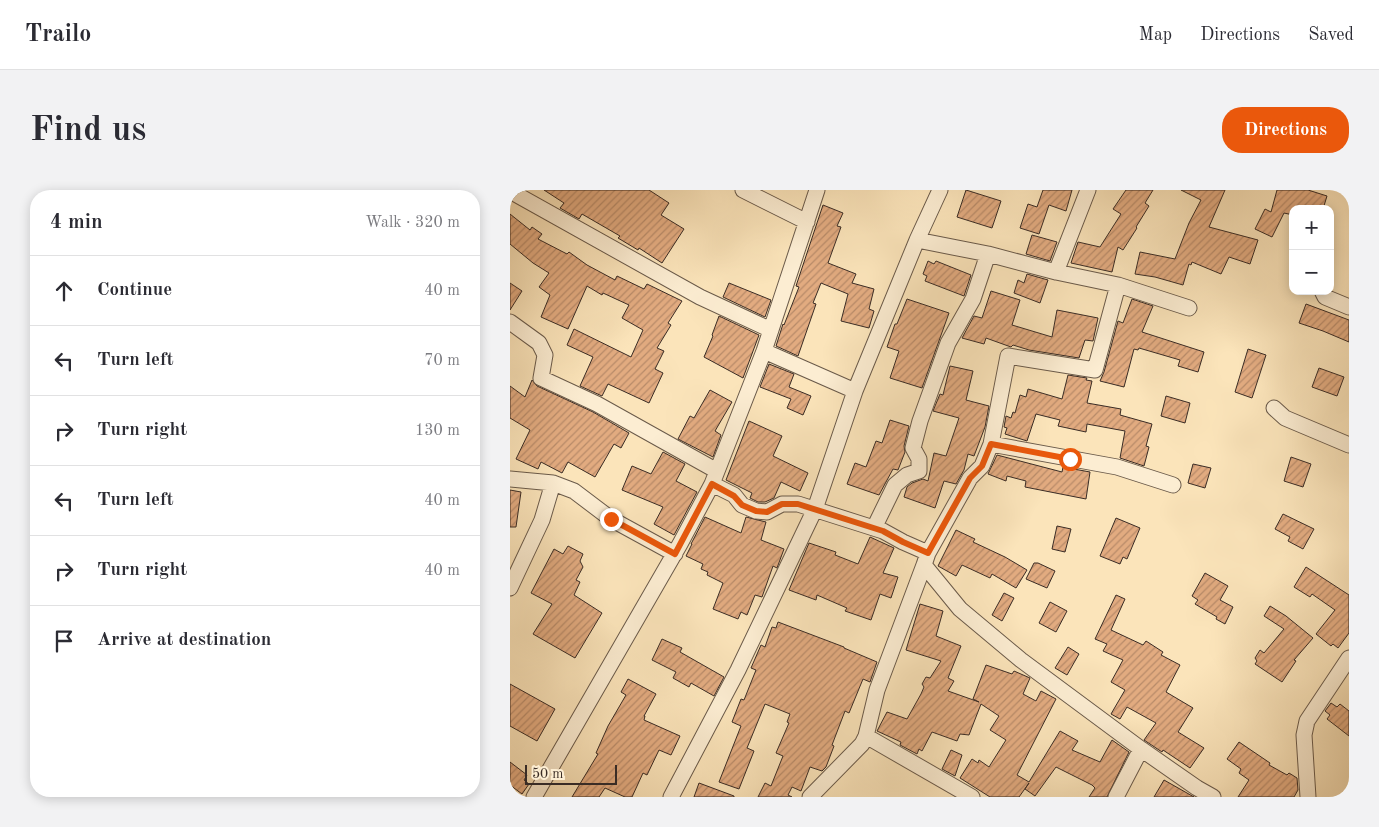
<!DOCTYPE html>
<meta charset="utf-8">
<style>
body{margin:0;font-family:"Old Standard TT",serif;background:#f2f2f3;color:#2b2b33}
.controls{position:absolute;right:15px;top:15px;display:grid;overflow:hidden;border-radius:10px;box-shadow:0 2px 12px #0003}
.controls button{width:45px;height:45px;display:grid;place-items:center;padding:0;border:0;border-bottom:1px solid #e1e1e2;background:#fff;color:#2b2b33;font:25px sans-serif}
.scale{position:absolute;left:15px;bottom:12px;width:92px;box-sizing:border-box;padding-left:5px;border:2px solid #3a2c25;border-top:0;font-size:14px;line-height:18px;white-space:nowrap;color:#3a2c25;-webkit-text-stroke:4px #fcedd2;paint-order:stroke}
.stop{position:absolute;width:15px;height:15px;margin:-11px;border:4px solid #ea580c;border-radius:50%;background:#fff}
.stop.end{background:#ea580c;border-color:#fff;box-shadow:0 1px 5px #0008}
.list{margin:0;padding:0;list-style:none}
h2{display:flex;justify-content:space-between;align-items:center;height:65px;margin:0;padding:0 20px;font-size:21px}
h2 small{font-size:16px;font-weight:400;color:#7c7c81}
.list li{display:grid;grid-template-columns:32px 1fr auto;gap:15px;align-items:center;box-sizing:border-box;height:70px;padding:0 20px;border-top:1px solid #e1e1e2}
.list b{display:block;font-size:19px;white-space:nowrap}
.list em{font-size:16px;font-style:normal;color:#7c7c81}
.icon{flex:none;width:28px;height:28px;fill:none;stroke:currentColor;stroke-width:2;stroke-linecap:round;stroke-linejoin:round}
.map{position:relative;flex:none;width:839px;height:607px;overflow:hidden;border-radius:20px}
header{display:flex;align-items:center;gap:30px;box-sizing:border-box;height:70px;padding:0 25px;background:#fff;border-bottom:1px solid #e1e1e2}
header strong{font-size:24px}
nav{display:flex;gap:28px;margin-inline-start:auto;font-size:18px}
.intro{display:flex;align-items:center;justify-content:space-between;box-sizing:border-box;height:120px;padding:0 30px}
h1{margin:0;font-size:35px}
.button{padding:12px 22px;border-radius:20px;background:#ea580c;color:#fff;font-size:18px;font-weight:700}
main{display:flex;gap:30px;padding:0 30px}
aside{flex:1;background:#fff;border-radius:20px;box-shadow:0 2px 12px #0003}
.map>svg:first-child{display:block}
</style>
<header>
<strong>Trailo</strong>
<nav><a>Map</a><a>Directions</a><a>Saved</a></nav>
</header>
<div class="intro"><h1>Find us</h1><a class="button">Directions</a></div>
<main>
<aside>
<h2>4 min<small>Walk · 320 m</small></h2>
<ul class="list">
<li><svg class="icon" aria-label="ahead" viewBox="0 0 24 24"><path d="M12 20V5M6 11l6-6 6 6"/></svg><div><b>Continue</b></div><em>40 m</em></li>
<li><svg class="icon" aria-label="left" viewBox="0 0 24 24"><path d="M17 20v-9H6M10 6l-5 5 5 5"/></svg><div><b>Turn left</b></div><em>70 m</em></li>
<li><svg class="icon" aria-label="right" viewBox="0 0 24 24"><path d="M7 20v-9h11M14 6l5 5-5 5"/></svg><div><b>Turn right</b></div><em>130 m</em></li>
<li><svg class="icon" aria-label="left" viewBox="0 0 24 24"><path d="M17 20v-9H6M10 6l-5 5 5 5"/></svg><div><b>Turn left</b></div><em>40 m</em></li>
<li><svg class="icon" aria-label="right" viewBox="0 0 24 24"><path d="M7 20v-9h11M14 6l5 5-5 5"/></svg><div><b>Turn right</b></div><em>40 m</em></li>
<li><svg class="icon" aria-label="arrive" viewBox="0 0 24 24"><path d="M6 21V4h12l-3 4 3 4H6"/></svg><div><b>Arrive at destination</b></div></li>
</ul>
</aside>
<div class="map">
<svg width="839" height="607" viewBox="0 0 839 607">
<defs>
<pattern id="building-hatch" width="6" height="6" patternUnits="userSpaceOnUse" patternTransform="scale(1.25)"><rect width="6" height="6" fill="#e2ab80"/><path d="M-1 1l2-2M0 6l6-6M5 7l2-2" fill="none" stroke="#b88b69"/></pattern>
</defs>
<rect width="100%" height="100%" fill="#fbe4ba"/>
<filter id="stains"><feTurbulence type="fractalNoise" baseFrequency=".004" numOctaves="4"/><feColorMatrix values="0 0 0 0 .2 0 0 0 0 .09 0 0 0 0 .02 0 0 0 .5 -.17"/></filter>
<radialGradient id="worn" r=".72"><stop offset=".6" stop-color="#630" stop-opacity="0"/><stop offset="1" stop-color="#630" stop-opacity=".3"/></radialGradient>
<path fill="url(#building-hatch)" stroke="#3a2c25" d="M34,0h105l20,13 -8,12 23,14 -22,34 -23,-15 -1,2 -20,-12 2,-2 -38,-22 -3,5 -19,-11 4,-5z
M456,0l35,11 -9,27 -35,-11z
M533,0h29l-6,21 -17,-6 -10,29 -19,-6 8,-24 9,3z
M616,0h27l-8,13 4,3 -13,21 1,1 -14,22 -5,-3 -6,25 -41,-9 7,-21 22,5 21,-33 -8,-5z
M671,0h44l-16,37 49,13 -8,24 -21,-7 -8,17 -29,-12 -1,3 -2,-1 -6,21 -28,-8 -20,-3 5,-22 35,7 14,-36 12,-23z
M767,0h31l19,6 -4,13h-30v6l-9,-2 -12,24 -17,-8 10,-20 6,3z
M313,15l20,8 -6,13 4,1 -13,36 28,11 -4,9 22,6 -5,20 5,2 -5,17 -28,-7 7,-27 -27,-11 -8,20 3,1 -18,52 -22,-10 7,-22 1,1 15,-38 -3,-1z
M0,24l20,16 2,-3 10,7 -4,5 29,15 2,-2 18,13 28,15 2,-4 27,13 3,-5 35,17 -14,22 3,2 -14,23 7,3 -9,18 8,4 -14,30 -41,-19 -6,12 -22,-10 13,-29 -26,-12 7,-16 57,28 12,-27 -21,-12 7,-13 -26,-12 -1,2 -15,-9 -19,43 -27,-12 9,-22 -11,-8 10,-14 -16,-10 -23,-19z
M522,45l25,7 -7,19 -24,-7z
M418,71l6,3 2,-3 35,14 -7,21 -39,-15 2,-5 -4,-2z
M517,84l21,6 -8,23 -26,-10 4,-13 6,3z
M0,93l12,8 -12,19z
M219,93l42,17 -6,17 -42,-20z
M481,101l29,9 -8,25 40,12 5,-27 41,8 -5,23 -8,-1 -6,18 -50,-8 -16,-5 -2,2 -25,-9 -2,6 -22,-6 12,-22 8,2z
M397,109l42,14 -27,75 -32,-10 9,-27 -12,-4 8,-23h2z
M622,109l21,7 -11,26 62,20 -6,20 -20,-6 2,-6 -41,-12 -1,2 -4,-1 -10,38 -24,-6 4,-9 14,-51 5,2z
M796,114l43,16v22l-26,-11 -24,-8z
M209,126l40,19 -16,43 -39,-21 9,-21 -1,-1z
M738,159l18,6 -14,43 -17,-6z
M259,174l25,10 -5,13 22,9 -8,19 -16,-7 4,-9 -31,-12z
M440,176l23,5 -7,29 23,6 -4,21 -11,29 -6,-2 -4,16 -8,14 -12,-3 -9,27 -31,-11 3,-10 5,-4 11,-4 5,2 6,-28 12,3 13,-38 -26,-7 7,-17 3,1z
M809,178l25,9 -7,19 -25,-9z
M558,185l19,3 -1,2 6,1 -5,22 34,6 -1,6 32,9 -6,22 3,1 -5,19 -24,-8 5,-27 -38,-7 -1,8 -28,-6 2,-6 -24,-6 -9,27 -22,-7 2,-6 -3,-1 2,-11 5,2 2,-6 2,1 5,-18 6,2 2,-8 34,10z
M22,190l5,6 56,26 36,21 -8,15 -7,-4 -19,33 -27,-15 -6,11 -21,-11 -3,7 -22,-10 14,-29 -20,-12v-32l15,11z
M200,200l22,12 -17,29 6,4 -8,22 -35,-18 12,-23 4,2z
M656,206l24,7 -5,20 -24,-7z
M380,230l19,6 -5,20 1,6 -7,18 -5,-1 -14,26 -32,-11 8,-21 11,4 10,-26 6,2z
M239,231l33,15 -9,20 35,17 -8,18 -19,-9 -7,16 -9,4h-7l-8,-4 2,-5 -26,-13z
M153,262l22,12 -9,17 21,11 -23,43 -20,-11 9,-17 -41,-17 10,-24 19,8z
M487,265l65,17 1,-5 27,5 -4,27 -61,-12 1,-6 -19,-5 -1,5 -18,-7z
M781,267l20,7 -8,23 -19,-6z
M683,274l18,4 -6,20 -17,-5z
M0,300l11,2 -5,35h-6z
M773,324l31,15 -11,20 -15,-8 2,-4 -15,-8z
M195,327l36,16 5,-16 20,5 -5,18 23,9 -7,19 -4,-2 -11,31 -7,-2 -8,20 -6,-3 -3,7 -25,-10 10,-26 -16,-8 1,-3 -7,-3 2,-5 -17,-8 6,-12h-1z
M606,328l24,10 -13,31 -4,-2 -3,7 -20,-8z
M547,336l14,3 -6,23 -13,-3z
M446,340l19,9 -2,3 32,15 22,13 -11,18 -24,-14 -2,4 -28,-13 -6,11 -18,-10z
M360,347l24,11 -11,25 15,4 -7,21 -11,-4 -9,26 -26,-9 2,-3 -30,-13 -1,5 -27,-10 20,-47 27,9 -1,3 23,9z
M58,356l15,8 -3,7 3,6 -7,13 4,2 -6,13 28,18 -27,45 -42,-24 19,-30 -21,-11 23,-44 9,5z
M524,373h4l17,8 -8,17 -21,-9z
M796,377l43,28v38l-11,15 -5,-4 -2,2 -15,-12 19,-24 -23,-16 -2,3 -16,-10z
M695,383l23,13 -8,14 13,7 -8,17 -9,-5 1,-2 -22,-13 3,-4 -6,-4z
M494,403l10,5 -12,23 -10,-6z
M606,405l9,4 -14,31 32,15 3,-4 17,11 -2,3 19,10 -14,27 27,16 -15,24 26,16 -14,20 -27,-18 -1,2 -18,-12 12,-17 -29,-16 -7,12 -9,-5 14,-24 -14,-8 12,-22 -20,-9 4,-7 -12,-5z
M540,412l17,9 -11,21 -17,-9z
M410,414l23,7 -7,25 25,10 -13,32 6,3 -6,10 31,11 -6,-3 13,-34 26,9 2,-3 16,7 -7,16 13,7 5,-10 15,8 -39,76 12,7 31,-51 18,10 -6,9 28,12 12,-22 17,12 -22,45h-18l6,-9 -3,-3 -36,-18 -21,29 -10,-7 4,-6 -10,14h-29l-30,-19 12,-19 6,4 1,-3 10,7 17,-27 -16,-10 9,-14 -18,-12 -12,31 -9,-1 -3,7 -25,-9 -10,19 -3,-2 -2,5 -17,-9 1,-3 -24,-11 10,-19 20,7 14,-25 3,-7 -2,-3 4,-7 4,1 11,-17 -35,-11z
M760,416l16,10 27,22 -19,22 2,1 -14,21 -27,-18 2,-3 -2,-3 5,-8 4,3 20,-24 -20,-13z
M268,432l66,25v1l33,14 -7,20 -7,-3 -14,34 -4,-2 -13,34 2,1 -8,21 -4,4 -12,-4 -9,24 -9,-4 -4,8 4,2h-34l7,-14 6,3 12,-30 -7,-3 13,-30 -2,-1 3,-8 -25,-10 -18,44 7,3 -15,38 -20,-7 22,-56 -9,-4 9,-23 3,1 12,-30 -5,-2 10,-23 4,2 7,-20 4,1z
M152,449l20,9 -2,4 44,25 -10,19 -23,-13 -2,4 -16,-9 3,-6 -24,-12z
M558,457l11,7 -12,21 -12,-7z
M118,489l28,15 -12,22h1l-1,4 36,16 -9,19 -12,-5 -12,25 -4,-2 -11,24h-7l-20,-9 -6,9h-27l26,-43 -2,-1 12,-27 18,-31 -5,-3z
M0,494l45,25 -18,32 -27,-15z
M821,513l6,4 3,-3 9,7v25l-22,-17 3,-4 -5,-4z
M729,552l31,21 -1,2 18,10 2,-2 8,5 1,12 -4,7h-56l11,-17 -10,-7 2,-4 -14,-10z
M441,560l11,5 -7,21 -13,-7z
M0,572l17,13 -3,5 5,4 -7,10 -12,-9z
M654,590l30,17h-40z
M189,593l35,13v1h-40z"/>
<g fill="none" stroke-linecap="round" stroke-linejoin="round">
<defs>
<path id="street" d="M233,0l64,32
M0,1l190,106 71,33
M407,50l71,14 68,18 62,13 71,23
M546,82l32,-82
M812,101l3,6 24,10
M0,132l29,21 6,12 -4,23 56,26 120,67
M254,161l91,40
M764,218l11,10 64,27
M481,254l126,23 56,18
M0,289l43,4
M202,294l22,11 8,10 14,6 11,1 15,-8h16l85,27 20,11 25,11 -4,12 36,44 61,51 120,89 56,39 16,9
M364,338l21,-43 12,-10 12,-4v-12l-6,-11 7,-27 28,-78 25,-44 15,-45
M418,363l42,-75 12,-12 9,-22 17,-88 87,14 23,-85
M0,398l32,-68 11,-37 21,8 37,28 64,35
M356,546l106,61
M24,607l146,-253 32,-60 52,-133 53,-161
M161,607l67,-127 77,-161 40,-118 62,-151 23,-50
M300,607l52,-53 4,-8 11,-46 47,-125
M606,607l25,-48
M798,607l-4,-62 3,-14 42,-63"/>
</defs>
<use href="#street" stroke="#6a5a4a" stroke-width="17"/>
<use href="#street" stroke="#fcedd2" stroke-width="15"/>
</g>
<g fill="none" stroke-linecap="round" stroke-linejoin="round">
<path stroke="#ea580c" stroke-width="6" d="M101,329l64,35 37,-70 22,12 8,9 14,6 11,1 15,-8h16l85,27 20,11 25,11 42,-75 12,-12 9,-22 79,15"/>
</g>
<rect width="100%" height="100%" filter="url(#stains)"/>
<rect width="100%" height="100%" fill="url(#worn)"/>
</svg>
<div class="controls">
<button>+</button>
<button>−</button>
</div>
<div class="scale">50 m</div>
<div class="stop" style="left:560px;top:269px"></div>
<div class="stop end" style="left:101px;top:329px"></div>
</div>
</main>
